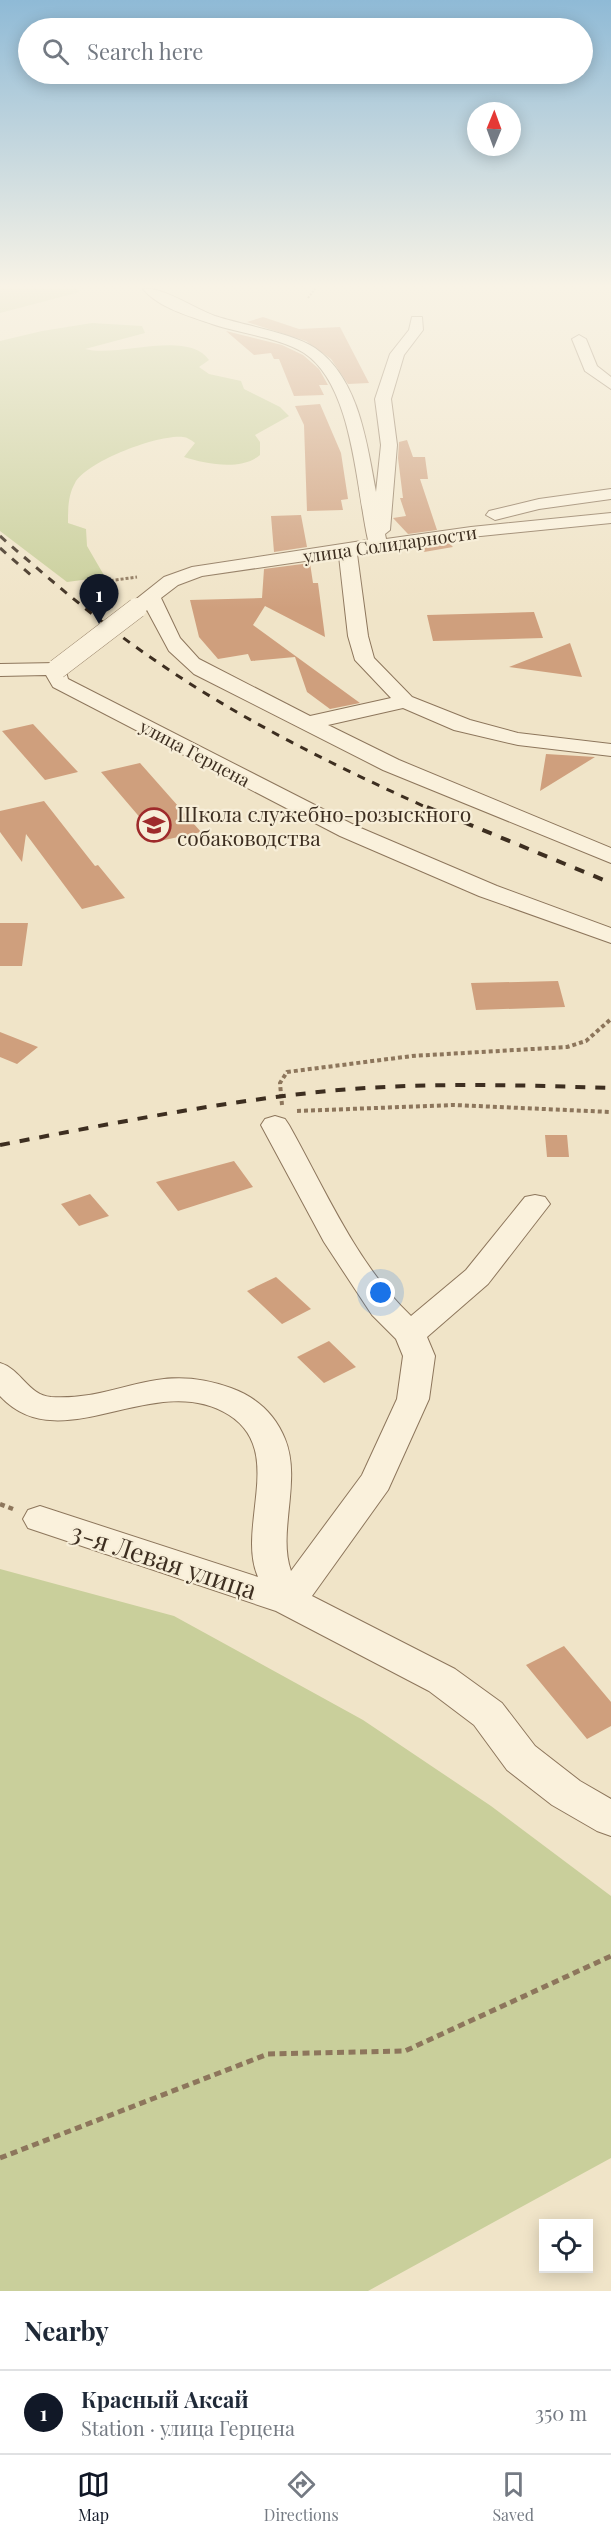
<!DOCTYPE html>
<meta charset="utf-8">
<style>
body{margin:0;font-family:"Playfair Display",serif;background:#f6f6f7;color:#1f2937}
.controls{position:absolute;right:18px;bottom:18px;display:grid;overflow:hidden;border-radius:0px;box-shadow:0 3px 15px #0003}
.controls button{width:54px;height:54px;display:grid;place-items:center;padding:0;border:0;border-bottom:2px solid #e0e1e3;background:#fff;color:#1f2937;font:30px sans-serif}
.compass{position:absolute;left:467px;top:102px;width:54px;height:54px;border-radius:50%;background:#fff;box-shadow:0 3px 15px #0003;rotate:1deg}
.you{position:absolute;left:381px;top:1293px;width:21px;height:21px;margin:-15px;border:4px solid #fff;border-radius:50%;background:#1a73e8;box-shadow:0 0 0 9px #1a73e833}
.badge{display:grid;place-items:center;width:39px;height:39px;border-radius:50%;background:#111827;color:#fff;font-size:20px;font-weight:700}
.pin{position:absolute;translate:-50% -50px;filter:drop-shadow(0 2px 3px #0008)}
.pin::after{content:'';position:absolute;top:32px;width:21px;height:18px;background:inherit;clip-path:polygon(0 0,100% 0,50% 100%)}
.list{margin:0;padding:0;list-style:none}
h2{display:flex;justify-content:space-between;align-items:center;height:78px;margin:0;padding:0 24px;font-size:26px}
h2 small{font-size:20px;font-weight:400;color:#747a83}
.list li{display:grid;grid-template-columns:39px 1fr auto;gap:18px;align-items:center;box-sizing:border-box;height:84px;padding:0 24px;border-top:2px solid #e0e1e3}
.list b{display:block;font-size:22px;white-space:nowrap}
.list p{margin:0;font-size:20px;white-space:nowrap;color:#747a83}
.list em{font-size:20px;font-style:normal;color:#747a83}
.icon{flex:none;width:33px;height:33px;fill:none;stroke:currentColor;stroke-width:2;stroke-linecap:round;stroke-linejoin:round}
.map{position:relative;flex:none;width:611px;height:2291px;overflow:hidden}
.search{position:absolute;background:#fff;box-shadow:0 3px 15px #0003;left:18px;right:18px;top:18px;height:66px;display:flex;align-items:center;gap:15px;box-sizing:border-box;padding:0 21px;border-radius:33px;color:#747a83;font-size:22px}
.sheet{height:162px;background:#fff}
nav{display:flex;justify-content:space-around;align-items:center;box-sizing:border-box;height:84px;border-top:2px solid #e0e1e3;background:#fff;font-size:16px;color:#747a83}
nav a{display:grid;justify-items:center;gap:3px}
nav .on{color:#111827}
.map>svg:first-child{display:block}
</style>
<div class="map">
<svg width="611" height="2291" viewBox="0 0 611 2291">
<rect width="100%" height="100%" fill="#f0e4c8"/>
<path fill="#c9cf9b" d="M0,289h77l3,3 -80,21z
M92,323l50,3 3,7 -60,16c34,9 102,-20 124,11l-10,7 10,7 32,7 3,8 36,18 9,9 -34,19 5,7v13c-19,16 -54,9 -76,2l11,-14c-4,-3 -8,-6 -12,-6 -24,-3 -96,24 -108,46 -7,12 -7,26 -7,40l18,6 1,17 18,31 -38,5 -67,-51v-190l42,-10z
M0,1569l174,47 189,104 128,86 120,90v262l-243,133h-368z"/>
<path fill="#cf9f7d" d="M263,317l36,12 41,-2 29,56 -21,1 -17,-25 -25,-18 -59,-19z
M226,331l56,14 21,10 16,14 9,16h-9l5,10 -30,1 -15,-37h-5l-3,-6 -17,2z
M320,404l21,49 7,46 -7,1 2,10 -36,1 -3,-86 -9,-19z
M407,440l6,17h12l3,22h-8l17,51 -29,4 -15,-16 13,-2 -6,-18h3l-5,-40 1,-16z
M301,515l6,32 -33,5 -3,-36z
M449,543l4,4 -29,5 -5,-5z
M310,563l3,20h5l7,54 -60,-31 -12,19 107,78 -30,6 -23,-17 -12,-35 -44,4 -3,-7 -30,5 -19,-22 -9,-37 72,-2 2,-29z
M534,612l9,26 -110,3 -6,-26z
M570,643l12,34 -73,-10z
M33,724l45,48 -33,8 -43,-49z
M546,754l49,3 -55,34z
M140,763l61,69 -41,9 -59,-69z
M44,801l51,65 3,-1 27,33 -43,11 -56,-75 -4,28 -22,-30v-21z
M0,923h28l-6,43h-22z
M558,981l7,26 -89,3 -5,-27z
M0,1032l38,15 -21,17 -17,-7z
M545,1135h22l2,22h-22z
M234,1161l19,26 -75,24 -22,-29z
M90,1194l19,22 -30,10 -18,-22z
M276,1277l35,32 -29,15 -35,-33z
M329,1341l27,26 -32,16 -27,-26z
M564,1646l47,56v24l-24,13 -61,-74z"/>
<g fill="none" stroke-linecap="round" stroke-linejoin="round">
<defs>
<path id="minor" d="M143,289c21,-2 50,19 72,27 27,9 78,17 100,32 44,30 52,96 61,144l5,-47 -6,-46 15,-45 19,-24 3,-13h10l1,13 -19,25 -13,44 6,46 -7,85 -5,4 1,5 85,-12 140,-14v10l-140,14 -114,17 11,82 6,22 38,39 58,23 48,13 93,11v12l-93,-11 -64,-15 -51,-22 -75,17 71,35 212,88v15l-228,-93 -189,-96 -25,-23 -22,-41 -10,4 -7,-2 -3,-4 3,-4 34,-27 28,-10 176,-27c-12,-53 -15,-155 -64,-187 -26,-16 -63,-19 -92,-29 -23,-8 -53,-16 -69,-35zM339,556l9,80 7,24 36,38 -81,18 -111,-57 -19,-21 -19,-40 17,-13 24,-9z
M579,335l7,4 11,27 14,11v12l-26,-18 -13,-32z
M611,489v10l-72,10 -44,11 -9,-5 3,-4 50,-12z
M57,663l7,2 4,14 288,147 141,60 114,42v15l-132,-47 -139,-60 -287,-149 -7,-12 -46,1v-12z
M275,1116l10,3 4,6c36,64 68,140 122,191l55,-46 59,-73 10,-2 10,2 5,7 -62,80 -61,53 8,19 -6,43 -41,91 -76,106 143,73 47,34 33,43 45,35 31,18v37l-14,-5 -45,-26 -45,-35 -33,-45 -45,-34 -153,-80 -248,-83 -5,-9 5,-9 12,-4 218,71c-22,-50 28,-126 -29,-162 -74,-47 -168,47 -229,-19v-33c21,6 28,32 51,34 69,4 104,-37 180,-9 25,9 44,26 54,51 17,42 -8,93 6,132l71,-96 35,-76 6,-43 -7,-17 -24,-24 -48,-73 -63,-117 4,-6z"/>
</defs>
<use href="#minor" stroke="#8d765c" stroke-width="2"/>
<path stroke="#8d765c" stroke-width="2" stroke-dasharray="2 1.5" stroke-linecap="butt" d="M308,298l7,-9"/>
<path stroke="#8d765c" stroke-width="3" stroke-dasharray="3 2" stroke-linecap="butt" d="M97,582l-3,1 43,-6"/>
<path stroke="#8d765c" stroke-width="4" stroke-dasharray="4 3" stroke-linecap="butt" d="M282,1105l-2,-22 7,-11 125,-16 155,-9 19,-6 25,-22
M297,1111l157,-6 157,7"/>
<path stroke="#8d765c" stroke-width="4.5" stroke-dasharray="5 4" stroke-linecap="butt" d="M0,1504l13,5"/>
<path stroke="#8d765c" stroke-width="5" stroke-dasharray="7 4.5" stroke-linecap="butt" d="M0,2158l268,-104 137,-3 206,-95"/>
<use href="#minor" fill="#faf1dc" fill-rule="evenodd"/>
<path stroke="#3d2e20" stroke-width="3" stroke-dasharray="8 8" stroke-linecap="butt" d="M0,536c49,43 99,86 153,123 86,60 182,107 277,150
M0,548l32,28"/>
<path stroke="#3d2e20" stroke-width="4" stroke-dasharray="10 10" stroke-linecap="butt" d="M427,807l184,76
M0,1145c109,-21 218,-43 328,-54 94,-9 189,-6 283,-3"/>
<defs>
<path id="minor-bridge" d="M57,669l80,-61"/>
</defs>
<use href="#minor-bridge" stroke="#8d765c" stroke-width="21" stroke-linecap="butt"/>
<use href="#minor-bridge" stroke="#faf1dc" stroke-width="20"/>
</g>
<linearGradient id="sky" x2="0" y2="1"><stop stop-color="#8fbad6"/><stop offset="0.47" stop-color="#f8f3e6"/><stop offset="1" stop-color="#f8f3e6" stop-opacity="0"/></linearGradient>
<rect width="611" height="609" fill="url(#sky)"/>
<defs>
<symbol id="school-ring" viewBox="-11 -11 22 22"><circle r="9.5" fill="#f7eed8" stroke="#9e2a2b" stroke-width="1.5"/><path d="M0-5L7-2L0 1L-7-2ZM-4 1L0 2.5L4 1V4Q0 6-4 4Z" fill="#9e2a2b"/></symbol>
</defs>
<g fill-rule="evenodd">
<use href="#school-ring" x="135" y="806" width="38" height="38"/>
</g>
<g text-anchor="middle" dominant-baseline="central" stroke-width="4.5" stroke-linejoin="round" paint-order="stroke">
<g font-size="18" fill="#3d2e20" stroke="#f7eed8">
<text transform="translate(390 544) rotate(-8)">улица Солидарности</text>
<text transform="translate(195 753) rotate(28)">улица Герцена</text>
</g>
<g font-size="21" fill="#3d2e20" stroke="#f7eed8" text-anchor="start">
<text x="177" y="813">Школа служебно-розыскного<tspan x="177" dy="24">собаководства</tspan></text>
</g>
<g font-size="26" fill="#3d2e20" stroke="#f7eed8">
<text transform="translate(164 1560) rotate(18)">3-я Левая улица</text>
</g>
</g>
</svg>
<div class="controls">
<button><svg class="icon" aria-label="locate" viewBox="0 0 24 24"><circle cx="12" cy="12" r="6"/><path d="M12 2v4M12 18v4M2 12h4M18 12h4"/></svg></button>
</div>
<svg class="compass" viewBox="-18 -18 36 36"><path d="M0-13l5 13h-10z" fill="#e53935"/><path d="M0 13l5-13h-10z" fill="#747a83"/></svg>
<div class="you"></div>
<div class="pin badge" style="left:99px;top:624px">1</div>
<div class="search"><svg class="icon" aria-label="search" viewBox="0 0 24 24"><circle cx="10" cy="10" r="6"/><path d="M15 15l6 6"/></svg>Search here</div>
</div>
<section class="sheet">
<h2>Nearby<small></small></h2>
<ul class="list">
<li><span class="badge">1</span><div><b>Красный Аксай</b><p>Station · улица Герцена</p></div><em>350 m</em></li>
</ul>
</section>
<nav>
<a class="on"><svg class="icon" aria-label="map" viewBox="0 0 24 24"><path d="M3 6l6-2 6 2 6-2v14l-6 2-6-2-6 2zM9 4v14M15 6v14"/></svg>Map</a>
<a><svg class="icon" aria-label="directions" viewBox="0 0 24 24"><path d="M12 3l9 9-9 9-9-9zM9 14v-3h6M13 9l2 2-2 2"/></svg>Directions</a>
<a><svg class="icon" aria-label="saved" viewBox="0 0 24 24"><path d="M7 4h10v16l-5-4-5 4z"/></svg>Saved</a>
</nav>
